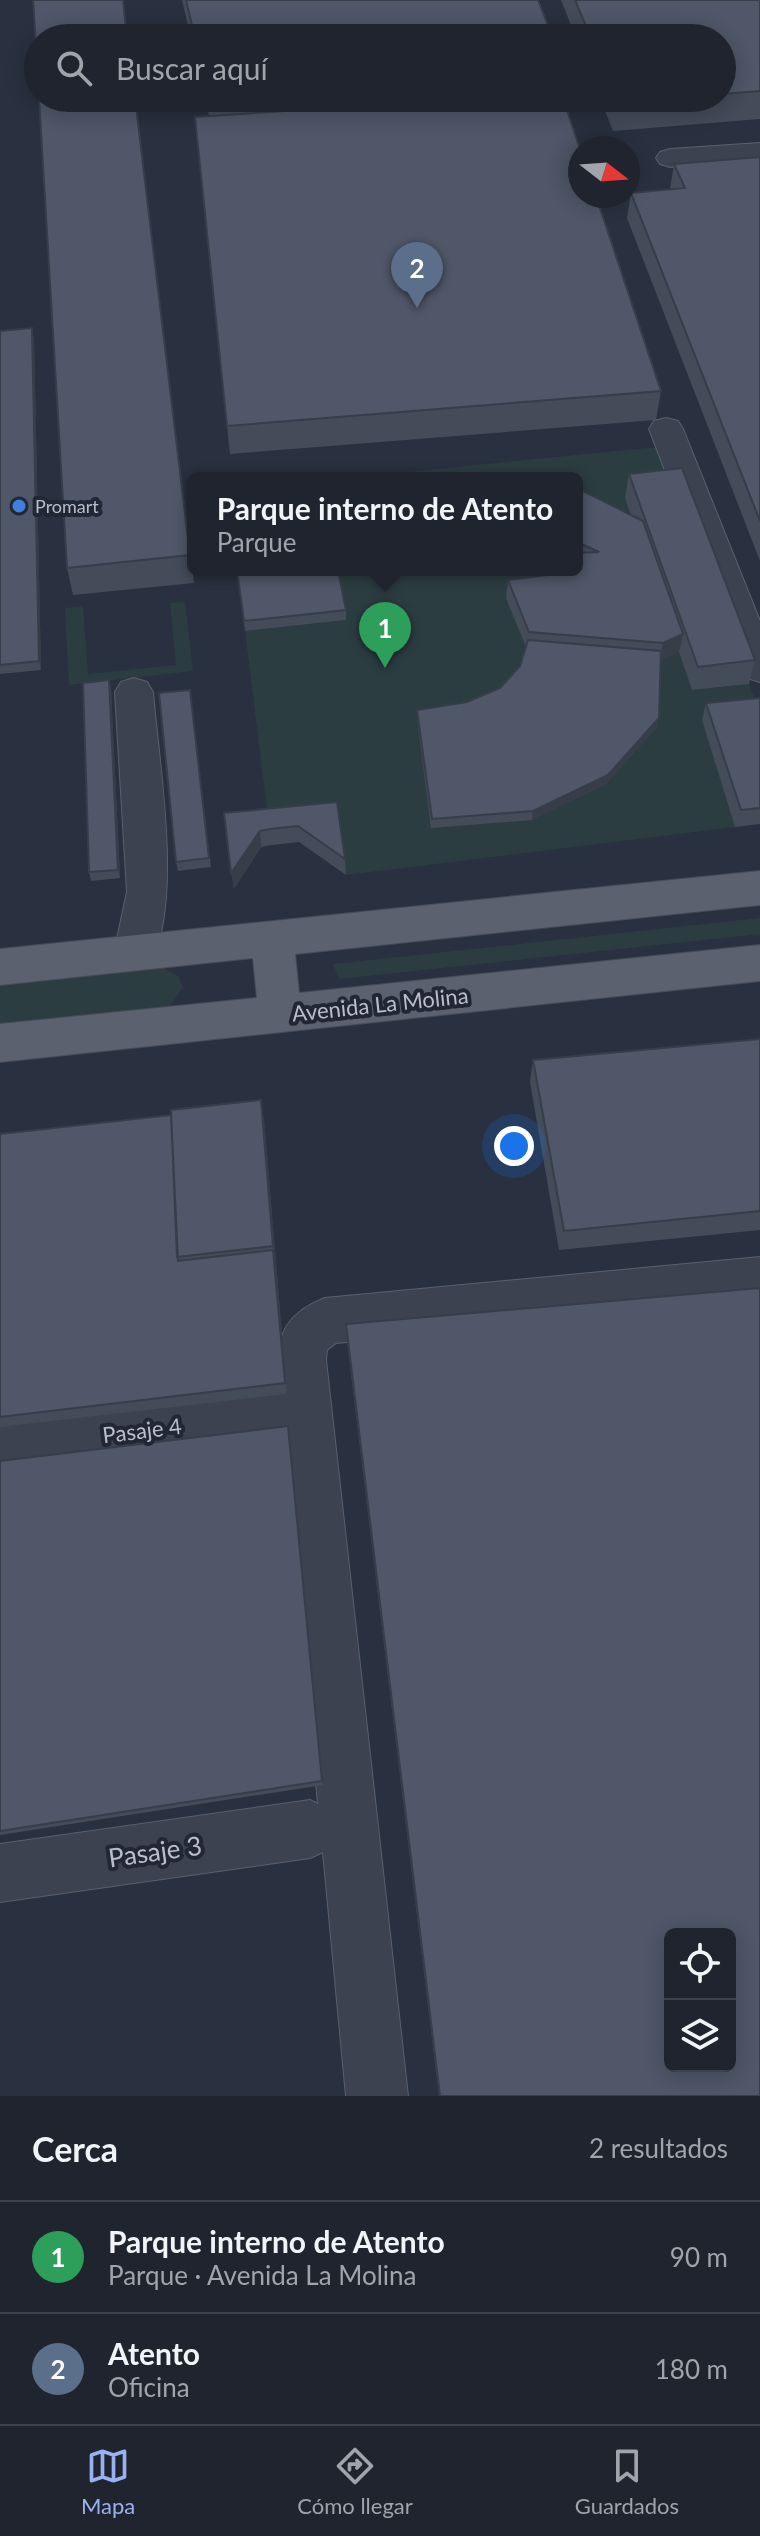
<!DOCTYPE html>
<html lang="es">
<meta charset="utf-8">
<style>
body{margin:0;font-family:Lato,sans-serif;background:#2c303b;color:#f1f3f6}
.controls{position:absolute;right:24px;bottom:24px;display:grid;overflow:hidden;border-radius:12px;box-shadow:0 4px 20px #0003}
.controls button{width:72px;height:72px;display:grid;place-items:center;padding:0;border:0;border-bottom:2px solid #3c414b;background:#1f242f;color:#f1f3f6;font:40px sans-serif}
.compass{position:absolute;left:568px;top:136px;width:72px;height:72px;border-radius:50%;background:#1f242f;box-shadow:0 4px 20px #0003;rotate:107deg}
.you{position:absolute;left:514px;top:1146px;width:28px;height:28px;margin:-20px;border:6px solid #fff;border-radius:50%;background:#1a73e8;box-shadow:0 0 0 12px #1a73e833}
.badge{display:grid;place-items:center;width:52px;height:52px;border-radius:50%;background:#99b1ef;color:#fff;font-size:26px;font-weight:700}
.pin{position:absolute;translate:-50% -66px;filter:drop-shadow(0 2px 4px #0008)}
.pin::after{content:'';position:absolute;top:42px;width:28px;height:24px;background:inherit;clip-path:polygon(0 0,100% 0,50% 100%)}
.popup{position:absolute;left:187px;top:472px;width:396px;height:104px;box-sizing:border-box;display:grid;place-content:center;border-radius:12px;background:#1f242f;filter:drop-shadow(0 2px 6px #0005);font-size:26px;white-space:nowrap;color:#a1a4aa}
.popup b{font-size:30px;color:#f1f3f6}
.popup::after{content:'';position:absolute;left:50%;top:100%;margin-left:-16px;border:16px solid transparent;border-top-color:#1f242f}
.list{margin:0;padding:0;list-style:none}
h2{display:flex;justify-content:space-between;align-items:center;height:104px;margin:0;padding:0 32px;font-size:34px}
h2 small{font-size:26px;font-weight:400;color:#a1a4aa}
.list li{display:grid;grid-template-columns:52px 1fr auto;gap:24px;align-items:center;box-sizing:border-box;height:112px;padding:0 32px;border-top:2px solid #3c414b}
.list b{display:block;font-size:30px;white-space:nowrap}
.list p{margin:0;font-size:26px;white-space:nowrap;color:#a1a4aa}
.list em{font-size:26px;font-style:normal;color:#a1a4aa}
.icon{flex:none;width:44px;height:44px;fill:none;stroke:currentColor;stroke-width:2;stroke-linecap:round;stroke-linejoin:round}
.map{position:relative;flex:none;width:760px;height:2096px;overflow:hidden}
.search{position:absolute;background:#1f242f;box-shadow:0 4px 20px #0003;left:24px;right:24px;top:24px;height:88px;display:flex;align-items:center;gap:20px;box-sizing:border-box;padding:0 28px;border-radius:44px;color:#a1a4aa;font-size:30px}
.sheet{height:328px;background:#1f242f}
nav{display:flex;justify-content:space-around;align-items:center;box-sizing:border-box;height:112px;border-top:2px solid #3c414b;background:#1f242f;font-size:22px;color:#a1a4aa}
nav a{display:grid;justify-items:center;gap:4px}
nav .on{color:#99b1ef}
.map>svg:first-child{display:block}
</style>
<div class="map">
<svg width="760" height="2096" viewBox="0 0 760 2096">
<rect width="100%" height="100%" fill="#29303f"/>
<path fill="#2c3d41" d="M657,447l20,46 -38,46 -62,-30v-31h-231z
M338,570h202l6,23 -19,56 5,171 74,-36 50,-57 3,-66 20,-9 13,38 57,-6 11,30 -25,113 -389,48 -9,-57 -68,7 -24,-194 101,-11z
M185,602l8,69 -124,14 -4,-77 18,-2 5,68 88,-9 -6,-62z
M760,918v16l-421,45 -6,-15z
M162,967l16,9 5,11 -15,22 -168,17v-42z"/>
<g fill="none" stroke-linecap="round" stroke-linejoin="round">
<defs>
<path id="minor" d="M760,143v18l-90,6 -10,-3 -4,-6 4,-6 10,-3z
M666,418l12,3 5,8 77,192v61l-13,-4 -6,-10 -92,-239 5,-8z
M134,678l13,4 6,10c6,75 30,208 -3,273l-15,5 -15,-5 -6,-12 13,-61 -12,-200 6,-10z
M760,1257v44l-424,42 -9,7 -1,10 82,736h-62l-23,-244 -13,6 -310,44v-58l310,-44 8,4 -34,-366 -284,35v-50l279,-34c-4,-46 0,-73 46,-91z"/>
<path id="major" d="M760,871v34l-465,49 4,39 461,-48v36l-760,81v-38l257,-26 -4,-40 -253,27v-36z"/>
</defs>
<use href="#minor" stroke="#5a606d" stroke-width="2"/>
<use href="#major" stroke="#464b58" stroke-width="2"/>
<use href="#minor" fill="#3c424f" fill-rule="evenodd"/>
<use href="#major" fill="#5b616f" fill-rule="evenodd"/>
</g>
<path fill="#444b59" d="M182,0h356l15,38h-362z
M561,0h199v119l-147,12 -13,-33h122v-60h-146z
M135,98l59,485 -121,12 -6,-27z
M205,98h358l98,293 -5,29 -426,34 -35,-337 14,-1z
M760,157v404l-133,-343 4,-25 39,-4 4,-25z
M0,331l34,7 7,332 -41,4z
M629,474l126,186 -6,24 -57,6 -13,-38 -18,8 -4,67 -51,57 -74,36 -101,8 -14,-109v-9l50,-8 33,-14 20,-22 6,-19 -20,-49 2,-18 33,-4 -1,-6h37v-77l54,22 -6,-17z
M237,570l109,40v10l-101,11z
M109,680l2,9 9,189 -29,3 -2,-9z
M190,690l21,177 -33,4 -2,-9z
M760,698v126l-25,3 -33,-107 4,-17z
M337,802l8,57 1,16 -47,-33 -27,3 -11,2 -27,42 -10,-76z
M760,1039v191l-201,20 -29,-168 3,-22z
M264,1119l23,275 -287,33v-293z
M346,1324l414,772h-321l-92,-755z
M288,1426l35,359 -323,50v-374z"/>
<path fill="#373d49" d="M32,328l2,10 7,332 -2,-9z
M683,634l-4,18 -20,9 4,-18z
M109,680l2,9 9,189 -2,-8z
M659,718l-2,9 -51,57 -74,36 1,-9z
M260,831l1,16 -27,42 -3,-16z
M261,1100l3,19 23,275 -14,-148z
M288,1426l1,10 34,349 -1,-4z"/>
<path fill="#4f5768" stroke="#373d49" stroke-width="2" fill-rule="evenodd" d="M33,0h90l4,38h-89v41z
M186,0h352l15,38h-358z
M575,0h185v91l-38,3v-56h-131z
M39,98h96l55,457 -123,13z
M209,98h37l-37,3z
M481,98h82l17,51v47h16l65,195 -434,35 -32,-309z
M615,98h54l-52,4z
M760,157v364l-129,-328 54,-5 -11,-24z
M32,328l7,333 -39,4v-334z
M682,468l73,192 -57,7 -69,-193z
M581,490l62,31 40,113 -20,9 -134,-11 -21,-52 40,-5 -1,-5h30v-17l22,-1 -22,-10v-49z
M237,570h101l8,40 -102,11z
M528,640l133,11 -2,67 -51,57 -75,36 -101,8 -15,-109 50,-8 33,-14 20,-22z
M109,680l9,190 -29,2 -6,-189z
M190,690l19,168 -33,4 -17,-169z
M760,698v110l-19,2 -35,-107z
M337,802l8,57 -47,-33 -28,3 -10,2 -29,42 -7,-60z
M760,1039v172l-196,20 -31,-171z
M261,1100l12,146 -96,11 -6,-147z
M171,1115l7,146 95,-11 12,133 -285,34v-283z
M760,1288v808h-320l-94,-772zM670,1934h60v132h-60z
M288,1426l34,355 -322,50v-370z"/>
<circle fill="#3f7fe0" stroke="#212735" stroke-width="3" cx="19" cy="506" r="8"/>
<g text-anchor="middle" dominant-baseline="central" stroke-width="8" stroke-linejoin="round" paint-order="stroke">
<g font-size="18" fill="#b9beca" stroke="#212735" text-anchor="start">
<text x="35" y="506">Promart</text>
</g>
<g font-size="22" fill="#b9beca" stroke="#212735">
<text transform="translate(380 1004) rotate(-6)">Avenida La Molina</text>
<text transform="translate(142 1430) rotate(-7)">Pasaje 4</text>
</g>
<g font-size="26" fill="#b9beca" stroke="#212735">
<text transform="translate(155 1851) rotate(-8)">Pasaje 3</text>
</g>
</g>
</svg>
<div class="controls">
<button><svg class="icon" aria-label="locate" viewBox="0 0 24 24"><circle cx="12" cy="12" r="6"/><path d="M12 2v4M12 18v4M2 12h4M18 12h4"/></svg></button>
<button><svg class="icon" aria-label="layers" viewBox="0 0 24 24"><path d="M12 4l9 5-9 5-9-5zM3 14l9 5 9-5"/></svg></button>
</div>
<svg class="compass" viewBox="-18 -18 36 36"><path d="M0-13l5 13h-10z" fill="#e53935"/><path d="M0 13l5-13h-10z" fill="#a1a4aa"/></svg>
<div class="you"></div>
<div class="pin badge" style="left:385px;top:668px;background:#2e9e5b">1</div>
<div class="popup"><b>Parque interno de Atento</b>Parque</div>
<div class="pin badge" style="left:417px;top:308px;background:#5c6f8a">2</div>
<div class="search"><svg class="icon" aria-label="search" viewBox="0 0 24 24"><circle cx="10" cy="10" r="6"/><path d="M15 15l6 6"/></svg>Buscar aquí</div>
</div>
<section class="sheet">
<h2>Cerca<small>2 resultados</small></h2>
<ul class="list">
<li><span class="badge" style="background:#2e9e5b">1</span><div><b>Parque interno de Atento</b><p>Parque · Avenida La Molina</p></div><em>90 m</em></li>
<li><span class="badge" style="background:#5c6f8a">2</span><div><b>Atento</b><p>Oficina</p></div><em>180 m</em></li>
</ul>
</section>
<nav>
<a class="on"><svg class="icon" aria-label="map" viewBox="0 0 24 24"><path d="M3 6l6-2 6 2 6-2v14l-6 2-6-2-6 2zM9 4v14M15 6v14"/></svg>Mapa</a>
<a><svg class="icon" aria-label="directions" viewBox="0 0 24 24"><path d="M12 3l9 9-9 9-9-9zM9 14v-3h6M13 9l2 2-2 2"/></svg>Cómo llegar</a>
<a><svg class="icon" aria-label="saved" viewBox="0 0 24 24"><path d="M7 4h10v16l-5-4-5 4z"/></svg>Guardados</a>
</nav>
